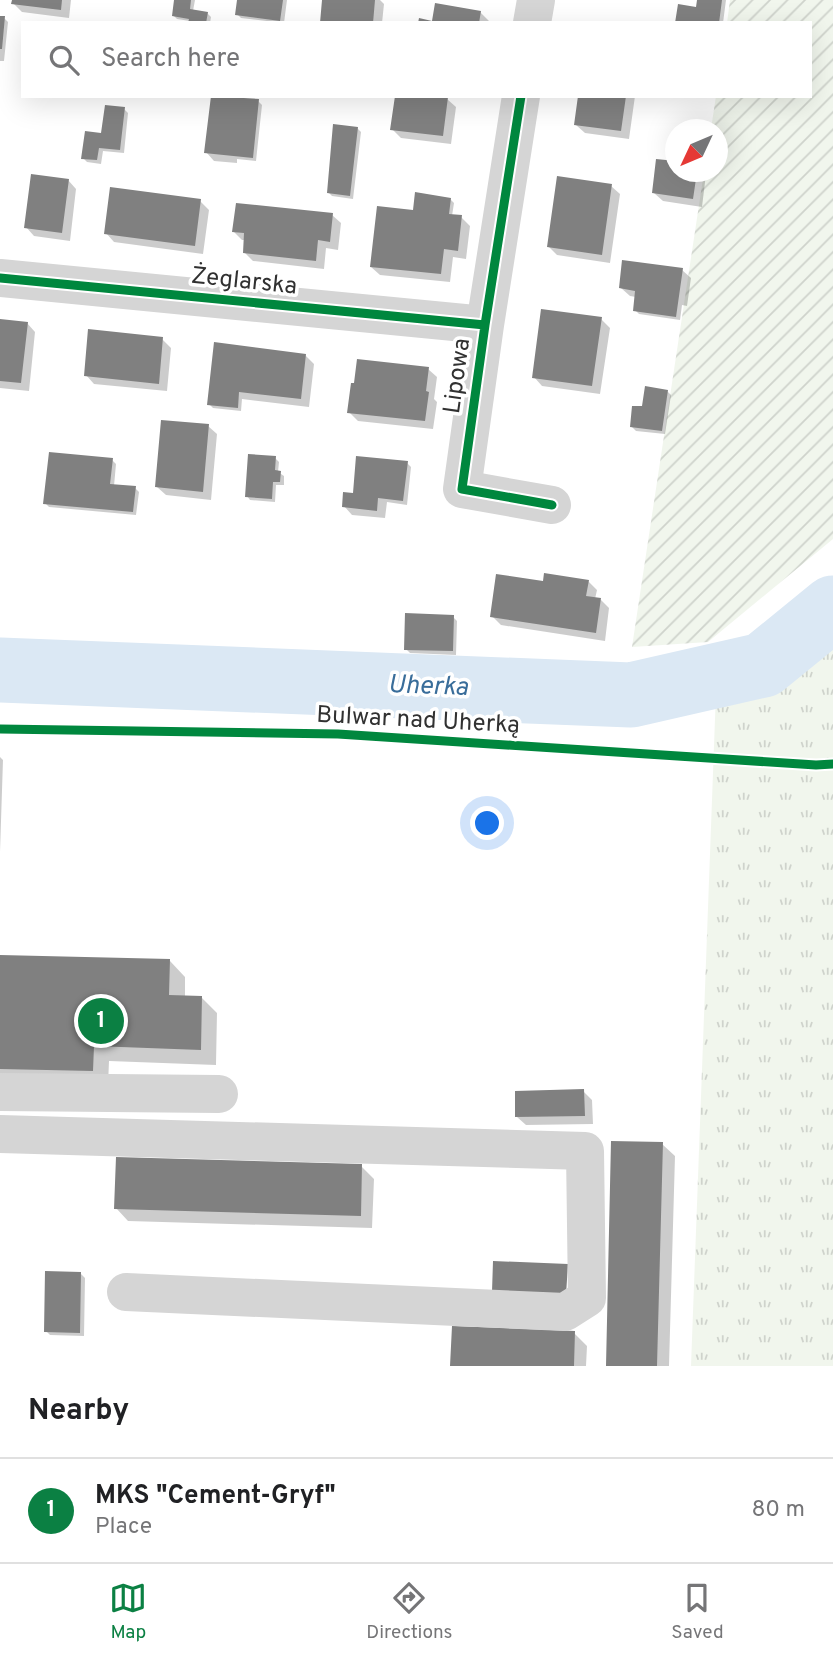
<!DOCTYPE html>
<meta charset="utf-8">
<style>
body{margin:0;font-family:Overpass,sans-serif;background:#f2f2f2;color:#202124}
.compass{position:absolute;left:665px;top:119px;width:63px;height:63px;border-radius:50%;background:#fff;box-shadow:0 7px 28px #0002;rotate:226deg}
.you{position:absolute;left:488px;top:824px;width:24px;height:24px;margin:-18px;border:5px solid #fff;border-radius:50%;background:#1a73e8;box-shadow:0 0 0 10px #1a73e833}
.badge{display:grid;place-items:center;width:46px;height:46px;border-radius:50%;background:#0b8043;color:#fff;font-size:23px;font-weight:700}
.pin{position:absolute;translate:-50% -50%;border:4px solid #fff;box-shadow:0 2px 7px #0006}
.list{margin:0;padding:0;list-style:none}
h2{display:flex;justify-content:space-between;align-items:center;height:91px;margin:0;padding:0 28px;font-size:30px}
h2 small{font-size:23px;font-weight:400;color:#757577}
.list li{display:grid;grid-template-columns:46px 1fr auto;gap:21px;align-items:center;box-sizing:border-box;height:105px;padding:0 28px;border-top:2px solid #e0e0e0}
.list b{display:block;font-size:26px;white-space:nowrap}
.list p{margin:0;font-size:23px;white-space:nowrap;color:#757577}
.list em{font-size:23px;font-style:normal;color:#757577}
.icon{flex:none;width:38px;height:38px;fill:none;stroke:currentColor;stroke-width:2;stroke-linecap:round;stroke-linejoin:round}
.map{position:relative;flex:none;width:833px;height:1366px;overflow:hidden}
.search{position:absolute;background:#fff;box-shadow:0 7px 28px #0002;left:21px;right:21px;top:21px;height:77px;display:flex;align-items:center;gap:18px;box-sizing:border-box;padding:0 24px;border-radius:0px;color:#757577;font-size:26px}
.sheet{height:196px;background:#fff}
nav{display:flex;justify-content:space-around;align-items:center;box-sizing:border-box;height:98px;border-top:2px solid #e0e0e0;background:#fff;font-size:19px;color:#757577}
nav a{display:grid;justify-items:center;gap:4px}
nav .on{color:#0b8043}
.map>svg:first-child{display:block}
</style>
<div class="map">
<svg width="833" height="1366" viewBox="0 0 833 1366">
<defs>
<pattern id="grass-tufts" width="24" height="20" patternUnits="userSpaceOnUse" patternTransform="scale(1.75)"><rect width="24" height="20" fill="#f1f6ed"/><path d="M3 7l-1-3M5 7V3M7 7l1-3M15 17l-1-3M17 17v-4M19 17l1-3" fill="none" stroke="#cfd3cc"/></pattern>
<pattern id="garden-furrows" width="10" height="10" patternUnits="userSpaceOnUse" patternTransform="scale(1.75)"><rect width="10" height="10" fill="#f1f6ed"/><path d="M-1 1l2-2M0 10L10 0M9 11l2-2" fill="none" stroke="#cfd3cc"/></pattern>
</defs>
<rect width="100%" height="100%" fill="#fff"/>
<path fill="url(#grass-tufts)" d="M833,636v730h-142l25,-674 64,-11z"/>
<path fill="url(#garden-furrows)" d="M730,0h103v539l-125,103 -76,5 72,-475h14v-42l-7,-1 5,-33h94v-73h-83z"/>
<path fill="#0003" d="M14,0h57l-2,18 -47,-6 -9,-9z
M176,0h19l-2,11 14,2 4,4 -1,6h-20v-2l-13,-2 -4,-4z
M238,0h49l-3,23 -43,-5 -4,-4z
M324,0h56l4,4 -2,19h-61z
M699,0h27l-3,23h-46l21,-14z
M480,12l9,9 -1,2h-68h13z
M0,18h4l4,4 -4,39h-4z
M396,96h34l17,3 9,8 -5,37 -50,-6 -9,-9z
M580,96h55l-6,43 -44,-6 -9,-8z
M258,101l4,4 -6,56 -19,-2v4l-23,-2 -8,-9z
M124,109l4,4 -4,40 -21,-2 -2,13 -14,-2 -4,-4z
M357,128l4,4 -8,67 -21,-3 -4,-4z
M676,172h27l3,2 -4,33 -39,-6 -9,-8z
M68,180l8,9 -6,52 -36,-5 -8,-9z
M611,186l9,8 -10,69 -53,-8 -8,-8z
M450,199l4,4 -2,13 9,1 9,9 -4,33 -13,-2 -3,25 -70,-7 -9,-8 47,-55z
M200,201l9,9 -6,44 -89,-12 -8,-9z
M332,215l9,8 -3,27 -12,-2 -2,21 -71,-8 -9,-9 2,-12h-4l-8,-8z
M682,270l9,8 -4,28 -5,-1 -2,15 -41,-6 -4,-4 1,-13 -6,-1 -9,-8z
M601,319l9,9 -10,66 -58,-8 -8,-9z
M0,321l27,2 8,9 -6,59 -29,-3z
M162,339l9,9 -4,43 -73,-7 -8,-9z
M305,355l9,9 -5,43 -67,-8 -1,12 -28,-3 -4,-4z
M428,369l9,8 -3,22 3,3 -4,27 -75,-8 -9,-9z
M667,391l4,4 -6,39 -29,-3 -4,-4 11,-19z
M208,426l9,8 -6,66 -45,-5 -9,-8z
M275,458l4,4 -1,10 6,4v9h-8l-1,17 -25,-2 -3,-4z
M112,460l4,4 -2,22 21,2 4,4 -3,23 -87,-8 -4,-4z
M407,463l4,4 -4,38 -20,-3 -2,16 -33,-3 -8,-9 11,-11z
M588,581l9,9 -2,9 6,1 8,8 -4,33 -104,-16 -9,-9 52,-33z
M453,617l4,4 -1,34 -46,-2 -4,-4z
M0,757l3,3 -3,92z
M0,956l170,5 15,16v20l17,1 15,15 -1,52 -107,-4 -1,25 -108,-3z
M583,1091l9,9 1,24 -67,1 -9,-8z
M662,1144l13,12 -6,210h-62z
M361,1166l13,13 -2,49 -244,-7 -12,-13z
M81,1274l4,4 -1,58 -34,-1 -4,-4z
M574,1333l13,13 -1,20h-134z"/>
<g fill="none" stroke-linecap="round" stroke-linejoin="round">
<path stroke="#dbe8f4" stroke-width="65" d="M0,670l631,25 132,-30 70,-57"/>
</g>
<path fill="#808080" d="M12,0h50l-1,10 -50,-6z
M174,0h17l-1,9 18,3 -2,11h-18l1,-4 -17,-3z
M237,0h46l-3,21 -45,-6z
M322,0h53l-2,23h-53z
M697,0h25l-3,23h-44l3,-19 18,3z
M435,3l46,8 -2,12h-61l1,-5 13,3z
M0,16h5l-3,33h-2z
M211,96l48,3 -6,59 -49,-5z
M395,96l53,1 -5,39 -53,-6z
M578,96h48l-5,35 -47,-6z
M105,105l20,2 -5,43 -21,-2 -2,12 -16,-1 4,-28 16,2z
M333,124l25,3 -8,69 -23,-3z
M656,159l20,2v11h21l-4,27 -41,-6z
M31,174l38,5 -7,54 -38,-5z
M557,176l55,8 -10,71 -55,-8z
M110,187l91,12 -6,47 -91,-12z
M415,192l36,6 -2,16 13,1 -4,36 -14,-2 -3,25 -71,-7 7,-61 36,4z
M236,203l97,10 -3,29 -12,-2 -2,21 -73,-8 1,-20 -12,-1z
M622,260l61,8 -7,49 -43,-6 2,-20 -16,-3z
M541,309l61,8 -10,69 -60,-8z
M0,319l28,3 -7,61 -21,-2z
M88,329l75,8 -4,47 -75,-8z
M214,342l92,12 -5,45 -62,-7 -1,16 -31,-3z
M357,359l72,8 -3,24 3,1 -4,29 -78,-8 4,-30h3z
M645,386l23,4 -6,41 -32,-4 2,-21h10z
M161,420l48,4 -6,68 -48,-5z
M49,452l64,6 -3,26 26,2 -3,26 -90,-8z
M248,454l28,2 -1,14 6,1 -1,11h-7l-1,17 -27,-2z
M356,456l52,5 -5,40 -25,-3 -1,13 -35,-4 1,-15 10,1z
M544,573l45,7 -3,16 15,2 -5,35 -106,-16 6,-43 47,7z
M405,613l49,2 -1,36 -49,-1z
M0,955l170,4 -1,36 33,1 -1,54 -107,-4 -1,25 -93,-2z
M584,1089l1,27 -70,1v-26z
M611,1141l52,1 -6,224h-51z
M116,1157l246,7 -1,52 -247,-7z
M493,1261l75,3 -2,31 -74,-3z
M45,1271l36,1 -1,61 -36,-1z
M452,1326l123,5 -1,35h-124z"/>
<g fill="none" stroke-linecap="round" stroke-linejoin="round">
<path stroke="#d5d5d5" stroke-width="38" d="M532,23l4,-23
M521,96l-36,229 -23,164 90,16
M0,278l485,47
M0,1092l219,2
M0,1134l585,17 2,147 -22,14 -439,-20"/>
<defs>
<path id="cycleway" d="M521,96l-36,229 -23,164 90,16
M0,278l485,47
M0,729l338,5 478,31 17,-1"/>
</defs>
<use href="#cycleway" stroke="#fff" stroke-width="13"/>
<use href="#cycleway" stroke="#00873e" stroke-width="9"/>
</g>
<g text-anchor="middle" dominant-baseline="central" stroke-width="7" stroke-linejoin="round" paint-order="stroke">
<g font-size="24" fill="#313131" stroke="#fff">
<text transform="translate(244 282) rotate(6)">Żeglarska</text>
<text transform="translate(458 376) rotate(-82)">Lipowa</text>
<text transform="translate(418 721) rotate(3)">Bulwar nad Uherką</text>
</g>
<g font-size="26" font-style="italic" fill="#396d9a" stroke="#fff">
<text transform="translate(428 687) rotate(2)">Uherka</text>
</g>
</g>
</svg>
<svg class="compass" viewBox="-18 -18 36 36"><path d="M0-13l5 13h-10z" fill="#e53935"/><path d="M0 13l5-13h-10z" fill="#757577"/></svg>
<div class="you"></div>
<div class="pin badge" style="left:101px;top:1021px">1</div>
<div class="search"><svg class="icon" aria-label="search" viewBox="0 0 24 24"><circle cx="10" cy="10" r="6"/><path d="M15 15l6 6"/></svg>Search here</div>
</div>
<section class="sheet">
<h2>Nearby<small></small></h2>
<ul class="list">
<li><span class="badge">1</span><div><b>MKS &quot;Cement-Gryf&quot;</b><p>Place</p></div><em>80 m</em></li>
</ul>
</section>
<nav>
<a class="on"><svg class="icon" aria-label="map" viewBox="0 0 24 24"><path d="M3 6l6-2 6 2 6-2v14l-6 2-6-2-6 2zM9 4v14M15 6v14"/></svg>Map</a>
<a><svg class="icon" aria-label="directions" viewBox="0 0 24 24"><path d="M12 3l9 9-9 9-9-9zM9 14v-3h6M13 9l2 2-2 2"/></svg>Directions</a>
<a><svg class="icon" aria-label="saved" viewBox="0 0 24 24"><path d="M7 4h10v16l-5-4-5 4z"/></svg>Saved</a>
</nav>
